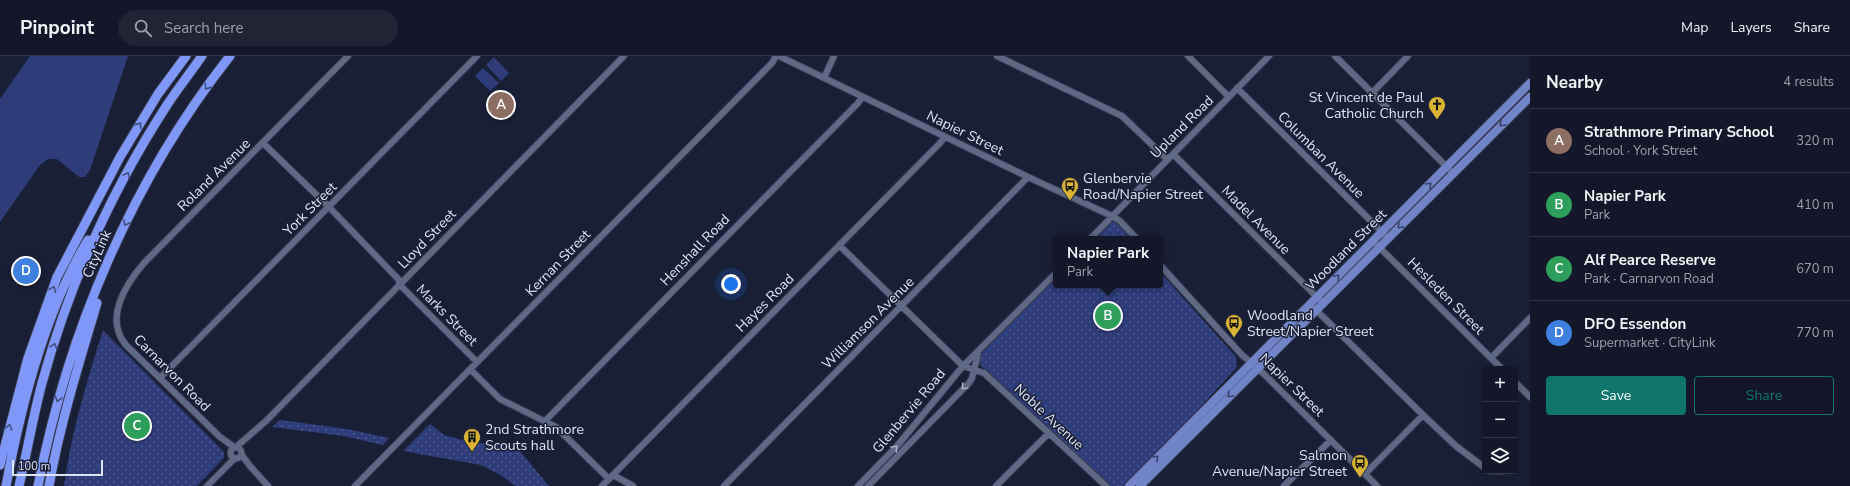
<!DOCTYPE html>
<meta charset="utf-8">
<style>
body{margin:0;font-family:"Nunito Sans",sans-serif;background:#202435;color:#f1f3f6}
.controls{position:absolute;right:12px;bottom:12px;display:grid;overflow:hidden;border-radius:4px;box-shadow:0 4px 16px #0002}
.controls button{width:36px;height:36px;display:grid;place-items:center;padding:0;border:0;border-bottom:1px solid #323646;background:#131729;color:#f1f3f6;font:20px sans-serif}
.scale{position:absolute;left:12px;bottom:10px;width:91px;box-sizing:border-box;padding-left:4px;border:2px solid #dee3f3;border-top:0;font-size:11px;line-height:14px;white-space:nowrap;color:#dee3f3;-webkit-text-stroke:3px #191f37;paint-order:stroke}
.you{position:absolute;left:731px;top:228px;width:14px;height:14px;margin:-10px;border:3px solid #fff;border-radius:50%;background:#1a73e8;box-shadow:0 0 0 6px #1a73e833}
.badge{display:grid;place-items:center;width:26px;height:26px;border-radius:50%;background:#0f766e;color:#fff;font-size:13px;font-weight:700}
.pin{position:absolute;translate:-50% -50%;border:2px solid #fff;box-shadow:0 1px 4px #0006}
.popup{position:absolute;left:1053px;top:180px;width:110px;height:52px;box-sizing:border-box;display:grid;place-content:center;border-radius:4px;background:#131729;filter:drop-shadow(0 1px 3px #0005);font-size:13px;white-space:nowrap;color:#9d9fa8}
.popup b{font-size:15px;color:#f1f3f6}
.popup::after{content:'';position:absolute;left:50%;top:100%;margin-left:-8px;border:8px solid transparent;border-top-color:#131729}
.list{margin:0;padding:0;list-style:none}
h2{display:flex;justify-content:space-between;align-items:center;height:52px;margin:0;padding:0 16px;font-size:17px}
h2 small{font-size:13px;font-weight:400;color:#9d9fa8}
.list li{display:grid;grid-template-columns:26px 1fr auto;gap:12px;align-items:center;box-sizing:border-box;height:64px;padding:0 16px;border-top:1px solid #323646}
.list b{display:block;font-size:15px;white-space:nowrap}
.list p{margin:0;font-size:13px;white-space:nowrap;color:#9d9fa8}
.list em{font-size:13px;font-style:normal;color:#9d9fa8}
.actions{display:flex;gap:8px;padding:12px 16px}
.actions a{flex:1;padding:9px 0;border:1px solid #0f766e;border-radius:4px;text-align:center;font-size:14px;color:#0f766e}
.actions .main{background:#0f766e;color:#fff}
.icon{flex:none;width:22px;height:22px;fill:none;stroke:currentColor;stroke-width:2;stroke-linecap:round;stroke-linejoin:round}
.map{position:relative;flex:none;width:1530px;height:430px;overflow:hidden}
header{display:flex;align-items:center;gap:24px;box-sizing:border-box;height:56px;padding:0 20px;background:#131729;border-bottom:1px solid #323646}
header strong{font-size:19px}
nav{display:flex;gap:22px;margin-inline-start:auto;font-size:14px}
.search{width:280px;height:36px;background:#202435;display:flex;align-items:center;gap:10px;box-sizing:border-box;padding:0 14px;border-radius:22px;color:#9d9fa8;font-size:15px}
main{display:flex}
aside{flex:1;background:#131729}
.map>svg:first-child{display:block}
</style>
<header>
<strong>Pinpoint</strong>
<div class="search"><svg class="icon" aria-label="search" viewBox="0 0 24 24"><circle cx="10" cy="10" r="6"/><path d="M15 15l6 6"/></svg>Search here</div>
<nav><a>Map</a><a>Layers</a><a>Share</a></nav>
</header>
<main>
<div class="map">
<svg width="1530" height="430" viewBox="0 0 1530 430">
<defs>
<pattern id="park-dots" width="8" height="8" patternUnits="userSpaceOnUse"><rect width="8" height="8" fill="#2f3c7a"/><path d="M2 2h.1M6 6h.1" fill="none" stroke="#4d588d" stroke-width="1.8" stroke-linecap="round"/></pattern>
</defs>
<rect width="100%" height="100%" fill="#191f37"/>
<path fill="#2f3c7a" d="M30,0h98l-38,114 -5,7h-6l-22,-18h-9l-8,6 -40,57v-123z
M494,1l15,16 -8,8 -15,-16z
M483,12l16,15 -9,8 -15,-15z"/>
<path fill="url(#park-dots)" d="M1112,160l20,23h-42z
M1160,216l76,85 1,10 -109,119h-22l-131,-126 81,-85v10h104z
M103,274l121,122v6l-27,28h-133c7,-53 23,-105 39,-156z
M280,364l67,9 42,9 -6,7 -39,-9 -72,-9z
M430,368l14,11 21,6 41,5 13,4 30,36h-34l-13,-10 -21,-11 -78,-14z"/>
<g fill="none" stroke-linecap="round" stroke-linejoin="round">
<defs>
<path id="minor" d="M779,0l249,121 84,39 8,5 17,18
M997,0l125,60 45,43
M1188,0l41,41
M1335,0l118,117
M824,22l10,-22
M1237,32l151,150
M1372,37l36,-37
M263,87l66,64 72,75
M1173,98l150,149
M1090,183l179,-183
M1373,185l129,128
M839,189l124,121 21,7 122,113
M1160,209l82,90 23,20 112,111
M399,228l78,78
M1314,252l109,107 -58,59
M1491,302l39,-40
M470,313l30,30 56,28 53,52
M160,322l317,-322
M1515,326l15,15
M1423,359l33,31 29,22
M546,364l312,-317 4,-6
M234,391l-14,-10 -94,-92c-22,-26 -1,-60 18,-82l204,-207
M236,391l30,-26 358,-365
M230.5 397a5.5 5.5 0 1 1 11 0a5.5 5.5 0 1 1-11 0Z
M241,398l9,12 18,20
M1491,415h12
M613,419l20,11
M207,430l28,-28
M355,430l417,-423 4,-7
M602,430l338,-343 5,-6
M724,430l304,-309
M858,430l39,-40 66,-80 93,-93
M868,430l101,-103 3,-5 6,-24
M996,430l53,-53
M1284,430l47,-46"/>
<path id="major" d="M1129,430l401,-403
M1140,430l390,-389"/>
<path id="highway" d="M0,409l28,-107 29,-81 63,-120 38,-63 28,-38
M6,430c15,-81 39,-175 82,-246
M19,430c8,-34 14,-69 23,-103 27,-98 70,-193 125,-278 11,-17 24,-33 35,-49
M38,430c30,-154 94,-306 192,-430
M49,430c11,-62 30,-123 48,-183"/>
</defs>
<use href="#minor" stroke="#35384c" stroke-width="8"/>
<use href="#major" stroke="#35384c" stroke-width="10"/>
<use href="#highway" stroke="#35384c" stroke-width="11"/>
<use href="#minor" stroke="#5f6884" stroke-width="6"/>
<use href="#major" stroke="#7284c8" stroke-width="8"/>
<use href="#highway" stroke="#7f97f6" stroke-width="9"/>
</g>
<defs><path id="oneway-chevron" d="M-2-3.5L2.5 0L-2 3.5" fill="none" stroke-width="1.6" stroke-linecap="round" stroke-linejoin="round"/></defs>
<g stroke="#424f83">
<use href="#oneway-chevron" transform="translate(207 31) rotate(125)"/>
<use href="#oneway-chevron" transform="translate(139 69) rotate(-58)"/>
<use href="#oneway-chevron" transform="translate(127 119) rotate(-62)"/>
<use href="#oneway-chevron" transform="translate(126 167) rotate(115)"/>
<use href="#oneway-chevron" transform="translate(53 233) rotate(-68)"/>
<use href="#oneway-chevron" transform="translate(54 290) rotate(-73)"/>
<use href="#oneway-chevron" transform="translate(58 343) rotate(106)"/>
<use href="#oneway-chevron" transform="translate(9 371) rotate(-75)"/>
</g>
<g stroke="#38426a">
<use href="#oneway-chevron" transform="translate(1502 68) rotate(135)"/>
<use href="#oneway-chevron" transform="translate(1429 129) rotate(-45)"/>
<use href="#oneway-chevron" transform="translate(1400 170) rotate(135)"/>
<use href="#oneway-chevron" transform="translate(1337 221) rotate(-45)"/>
<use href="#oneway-chevron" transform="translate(1230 339) rotate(135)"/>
<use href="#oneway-chevron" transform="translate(1156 402) rotate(-45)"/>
</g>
<g stroke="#abb2c7">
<use href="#oneway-chevron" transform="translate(964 331) rotate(134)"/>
<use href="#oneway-chevron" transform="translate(895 392) rotate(-47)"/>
</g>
<defs>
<symbol id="church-pin" viewBox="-11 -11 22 30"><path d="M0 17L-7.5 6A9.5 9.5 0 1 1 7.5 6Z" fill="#d9b334" stroke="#191f37"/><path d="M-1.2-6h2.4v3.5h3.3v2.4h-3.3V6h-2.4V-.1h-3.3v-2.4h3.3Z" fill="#111"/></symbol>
<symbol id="bus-pin" viewBox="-11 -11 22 30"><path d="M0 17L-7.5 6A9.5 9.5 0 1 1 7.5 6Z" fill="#d9b334" stroke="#191f37"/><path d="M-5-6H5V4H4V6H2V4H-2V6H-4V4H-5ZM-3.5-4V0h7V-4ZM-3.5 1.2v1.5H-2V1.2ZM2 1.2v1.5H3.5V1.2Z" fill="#111"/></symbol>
<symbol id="building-pin" viewBox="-11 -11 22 30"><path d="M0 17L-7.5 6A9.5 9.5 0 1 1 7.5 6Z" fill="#d9b334" stroke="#191f37"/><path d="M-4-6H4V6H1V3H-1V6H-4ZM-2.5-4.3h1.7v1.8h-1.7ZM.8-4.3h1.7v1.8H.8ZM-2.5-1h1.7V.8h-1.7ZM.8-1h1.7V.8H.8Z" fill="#111"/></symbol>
</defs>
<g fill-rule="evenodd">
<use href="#church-pin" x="1427" y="39" width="20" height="27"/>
<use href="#bus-pin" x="1060" y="120" width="20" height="27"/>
<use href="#bus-pin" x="1224" y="257" width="20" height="27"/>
<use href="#building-pin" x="462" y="371" width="20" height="27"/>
<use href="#bus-pin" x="1350" y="397" width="20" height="27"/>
</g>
<g text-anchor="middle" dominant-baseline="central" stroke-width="3" stroke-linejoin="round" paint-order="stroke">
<g font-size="14" fill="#dee3f3" stroke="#191f37" text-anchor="start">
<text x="1424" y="41" text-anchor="end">St Vincent de Paul<tspan x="1424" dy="16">Catholic Church</tspan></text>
<text x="1083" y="122">Glenbervie<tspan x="1083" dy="16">Road/Napier Street</tspan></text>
<text x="1247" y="259">Woodland<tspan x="1247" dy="16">Street/Napier Street</tspan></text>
<text x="485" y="373">2nd Strathmore<tspan x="485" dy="16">Scouts hall</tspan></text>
<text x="1347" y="399" text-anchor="end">Salmon<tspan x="1347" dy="16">Avenue/Napier Street</tspan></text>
</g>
<g font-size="14" fill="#dee3f3" stroke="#191f37">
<text transform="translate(1182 71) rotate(-45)">Upland Road</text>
<text transform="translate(965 77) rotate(26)">Napier Street</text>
<text transform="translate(1321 99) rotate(45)">Columban Avenue</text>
<text transform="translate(214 119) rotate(-45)">Roland Avenue</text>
<text transform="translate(310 153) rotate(-45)">York Street</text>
<text transform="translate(1256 164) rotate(45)">Madel Avenue</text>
<text transform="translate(427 183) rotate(-46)">Lloyd Street</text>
<text transform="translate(695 194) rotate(-46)">Henshall Road</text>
<text transform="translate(1346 194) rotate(-45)">Woodland Street</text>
<text transform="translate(97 198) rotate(-66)">CityLink</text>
<text transform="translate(558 207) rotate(-46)">Kernan Street</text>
<text transform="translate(1446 240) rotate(45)">Hesleden Street</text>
<text transform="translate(765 247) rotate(-45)">Hayes Road</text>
<text transform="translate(447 259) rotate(45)">Marks Street</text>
<text transform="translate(868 267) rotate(-45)">Williamson Avenue</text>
<text transform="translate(172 317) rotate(45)">Carnarvon Road</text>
<text transform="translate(1292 329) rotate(44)">Napier Street</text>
<text transform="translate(909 355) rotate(-50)">Glenbervie Road</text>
<text transform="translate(1049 361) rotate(43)">Noble Avenue</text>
</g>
</g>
</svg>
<div class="controls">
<button>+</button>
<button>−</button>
<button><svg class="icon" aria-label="layers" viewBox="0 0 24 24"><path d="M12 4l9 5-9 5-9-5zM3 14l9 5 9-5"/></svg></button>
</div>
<div class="scale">100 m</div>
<div class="you"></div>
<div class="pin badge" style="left:501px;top:49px;background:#8d6e63">A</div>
<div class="pin badge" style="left:1108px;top:260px;background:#2e9e5b">B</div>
<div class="popup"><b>Napier Park</b>Park</div>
<div class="pin badge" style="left:137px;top:370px;background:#2e9e5b">C</div>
<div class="pin badge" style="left:26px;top:215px;background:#3f7fe0">D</div>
</div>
<aside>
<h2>Nearby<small>4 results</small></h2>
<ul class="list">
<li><span class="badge" style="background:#8d6e63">A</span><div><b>Strathmore Primary School</b><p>School · York Street</p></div><em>320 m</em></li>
<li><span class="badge" style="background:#2e9e5b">B</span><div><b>Napier Park</b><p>Park</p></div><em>410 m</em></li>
<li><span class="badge" style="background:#2e9e5b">C</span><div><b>Alf Pearce Reserve</b><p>Park · Carnarvon Road</p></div><em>670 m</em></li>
<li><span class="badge" style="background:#3f7fe0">D</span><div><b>DFO Essendon</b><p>Supermarket · CityLink</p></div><em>770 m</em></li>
</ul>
<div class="actions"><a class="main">Save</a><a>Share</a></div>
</aside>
</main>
